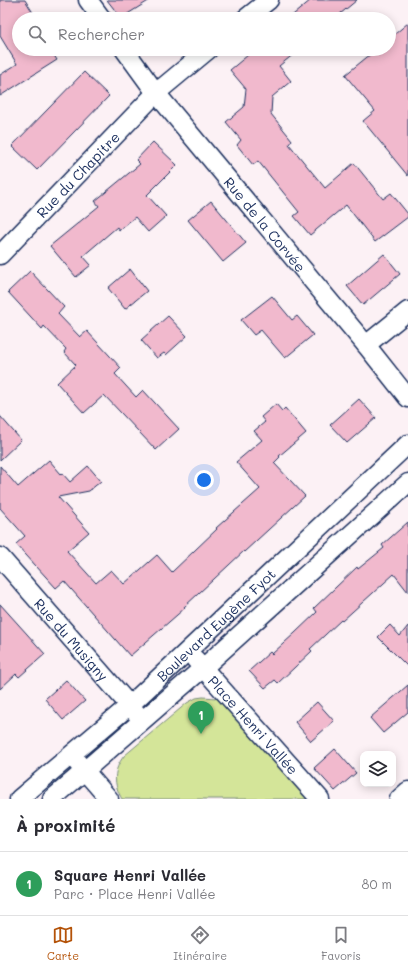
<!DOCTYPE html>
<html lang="fr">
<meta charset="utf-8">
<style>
body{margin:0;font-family:Mali,sans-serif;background:#f2f2f3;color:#2b2b33}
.controls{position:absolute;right:12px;bottom:12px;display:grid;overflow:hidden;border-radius:8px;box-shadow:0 2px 10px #0003}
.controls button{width:36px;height:36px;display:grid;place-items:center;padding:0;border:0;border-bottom:1px solid #e1e1e2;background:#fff;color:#2b2b33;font:20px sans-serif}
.you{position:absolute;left:204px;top:480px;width:14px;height:14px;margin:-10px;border:3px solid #fff;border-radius:50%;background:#1a73e8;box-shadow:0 0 0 6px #1a73e833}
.badge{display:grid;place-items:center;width:26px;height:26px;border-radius:50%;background:#b45309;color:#fff;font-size:13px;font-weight:700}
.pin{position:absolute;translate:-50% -33px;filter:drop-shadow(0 1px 2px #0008)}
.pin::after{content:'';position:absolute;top:21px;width:14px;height:12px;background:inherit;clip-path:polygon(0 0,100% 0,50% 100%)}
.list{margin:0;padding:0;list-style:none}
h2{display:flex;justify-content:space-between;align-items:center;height:52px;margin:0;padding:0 16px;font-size:17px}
h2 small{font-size:13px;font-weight:400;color:#7c7c81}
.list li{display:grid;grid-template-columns:26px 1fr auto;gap:12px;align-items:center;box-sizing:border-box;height:64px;padding:0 16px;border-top:1px solid #e1e1e2}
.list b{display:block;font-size:15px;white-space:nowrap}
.list p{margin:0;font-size:13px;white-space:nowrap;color:#7c7c81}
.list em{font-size:13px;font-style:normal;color:#7c7c81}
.icon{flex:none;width:22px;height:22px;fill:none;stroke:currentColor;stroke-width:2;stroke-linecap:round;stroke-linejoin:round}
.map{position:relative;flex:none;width:408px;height:799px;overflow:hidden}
.search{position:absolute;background:#fff;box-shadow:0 2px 10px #0003;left:12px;right:12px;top:12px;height:44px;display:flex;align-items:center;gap:10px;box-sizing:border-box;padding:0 14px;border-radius:22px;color:#7c7c81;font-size:15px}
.sheet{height:116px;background:#fff}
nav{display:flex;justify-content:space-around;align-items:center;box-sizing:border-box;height:56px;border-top:1px solid #e1e1e2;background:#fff;font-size:11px;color:#7c7c81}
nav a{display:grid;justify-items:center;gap:2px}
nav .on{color:#b45309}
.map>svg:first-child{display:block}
</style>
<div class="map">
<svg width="408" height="799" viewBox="0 0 408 799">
<rect width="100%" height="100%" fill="#fcf1f5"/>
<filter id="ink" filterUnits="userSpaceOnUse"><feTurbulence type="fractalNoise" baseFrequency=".025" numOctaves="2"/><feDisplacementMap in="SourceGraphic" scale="8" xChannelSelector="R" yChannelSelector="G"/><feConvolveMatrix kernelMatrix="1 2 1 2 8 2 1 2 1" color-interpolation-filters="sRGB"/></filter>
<g filter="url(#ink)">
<path fill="#d4e599" stroke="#788a7c" d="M203,697l13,1 8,4 86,97h-188c-9,-15 -9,-29 2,-43l63,-53 9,-5z"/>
<path fill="#f1b9cd" stroke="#1b2f5e" d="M0,0h25l12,19h-18v30h31l7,11 -57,36v-21l17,-11 -17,-28z
M107,0h43l-29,18z
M311,0h46l-23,19h-46z
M408,23v153l-45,-55 12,-10 -30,-36 32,-26h12v-10z
M253,49h47l-21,17 12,15 -19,16 -1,17 21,26 -3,4 36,44 29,-25 29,36 8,-6 17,21v3l-33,25 -29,-37 -36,30 -16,-19 5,-4 -41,-51 -5,4 -16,-20 4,-5 -15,-18 18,-15 2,-18 -16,-19 18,-15 -1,-1z
M84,72l25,24 -72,74 -25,-24z
M153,142l24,23 -30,30 19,21 -18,16 -13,-15 -16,13 -2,-3 -34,29 8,9 -15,12 -26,-31 49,-40 -4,-5 45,-37 -4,-4z
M211,201l35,42 -23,19 -35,-42z
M384,254l16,20 -37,31 -16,-19z
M130,269l17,22 -22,18 -17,-21z
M30,271l34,36 -6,7 22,23 7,-6 34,37 -6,6 21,23 7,-7 36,39 -23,21 -52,-55 -20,18 -27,-30 19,-18 -12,-13 2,-3 -22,-23 -2,3 -34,-37z
M272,296l20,24 5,-4 16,19 -28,23 -24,-28 -7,5 -13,-15z
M168,316l19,20 -21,19 -2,-2 -7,5 -16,-18z
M359,399l17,19 -29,25 -17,-18z
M276,404l6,7 3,-3 21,25 -27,23 1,1 -6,6 31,33 -61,56v-1l-60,56 1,1 -55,48 -66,-75 -8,7 -40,-44 9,-8 -25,-28v-42l18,21 31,-27 12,14 1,-1 8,9 18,-16 13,15 -12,10 -31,6 31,35 -22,19 29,32 15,-13 13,14 33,-29 15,17 45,-43 -1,-1 44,-39 -24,-27 26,-22 -8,-9 11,-9 -4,-5z
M0,416l21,24 -21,20z
M408,522v70l-14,-18 -52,47 -1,-1 -31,29 2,2 -34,32 -3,-3 -10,8 -16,-17 21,-19 2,2 23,-21 22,-21 -3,-4 43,-41 1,2 26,-21 -2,-3z
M0,604l45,50 -26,23 -3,-3 -16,15z
M390,625l10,11 8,-10v41l-30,-30z
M66,680l19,21 -22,19 -18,-21z
M408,685v27l-25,21 -13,-15z
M317,702l17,19 -23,20 -16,-19z
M335,749l21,24 -21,18 -21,-23z"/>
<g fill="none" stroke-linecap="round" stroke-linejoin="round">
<defs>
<g id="minor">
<path d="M88,0l14,19"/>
<path d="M245,19l24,-19"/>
<path id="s1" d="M124,49l32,44 210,252 42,53"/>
<path id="s2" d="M0,255l156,-162 53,-44"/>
<path d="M366,345l42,-34"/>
<path id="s3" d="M0,557l137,157"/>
<path id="s4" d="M195,659l125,140"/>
<path d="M77,762l32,37"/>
<path id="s5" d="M19,799l111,-94 278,-261"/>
<path d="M52,799l151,-131 205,-185"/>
<path d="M399,799l9,-8"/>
</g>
</defs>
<use href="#minor" stroke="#1b2f5e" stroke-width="21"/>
<use href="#minor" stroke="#fff" stroke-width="18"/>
</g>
</g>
<g text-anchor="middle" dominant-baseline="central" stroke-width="4" stroke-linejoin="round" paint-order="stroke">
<g font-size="14" fill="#1b2f5e" stroke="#fff">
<text stroke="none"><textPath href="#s2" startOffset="112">Rue du Chapitre</textPath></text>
<text stroke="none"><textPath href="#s1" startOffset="225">Rue de la Corvée</textPath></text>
<text stroke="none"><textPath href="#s5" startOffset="263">Boulevard Eugène Fyot</textPath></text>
<text stroke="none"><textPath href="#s3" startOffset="109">Rue du Musigny</textPath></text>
<text stroke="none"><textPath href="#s4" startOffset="88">Place Henri Vallée</textPath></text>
</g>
</g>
</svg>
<div class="controls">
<button><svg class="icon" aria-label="layers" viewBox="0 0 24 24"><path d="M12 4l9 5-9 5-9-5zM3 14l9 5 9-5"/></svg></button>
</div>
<div class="you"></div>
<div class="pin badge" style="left:201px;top:734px;background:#2e9e5b">1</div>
<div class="search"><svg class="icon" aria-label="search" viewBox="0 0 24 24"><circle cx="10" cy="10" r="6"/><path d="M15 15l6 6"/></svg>Rechercher</div>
</div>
<section class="sheet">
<h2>À proximité<small></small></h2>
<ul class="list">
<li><span class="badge" style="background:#2e9e5b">1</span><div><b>Square Henri Vallée</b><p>Parc · Place Henri Vallée</p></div><em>80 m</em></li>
</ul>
</section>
<nav>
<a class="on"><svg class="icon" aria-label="map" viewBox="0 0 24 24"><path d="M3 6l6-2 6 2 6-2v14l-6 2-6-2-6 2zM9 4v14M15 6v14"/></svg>Carte</a>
<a><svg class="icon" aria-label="directions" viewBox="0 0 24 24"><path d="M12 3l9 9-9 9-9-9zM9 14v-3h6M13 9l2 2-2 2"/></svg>Itinéraire</a>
<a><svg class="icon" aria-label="saved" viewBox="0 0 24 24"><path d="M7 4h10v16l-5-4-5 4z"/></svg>Favoris</a>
</nav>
